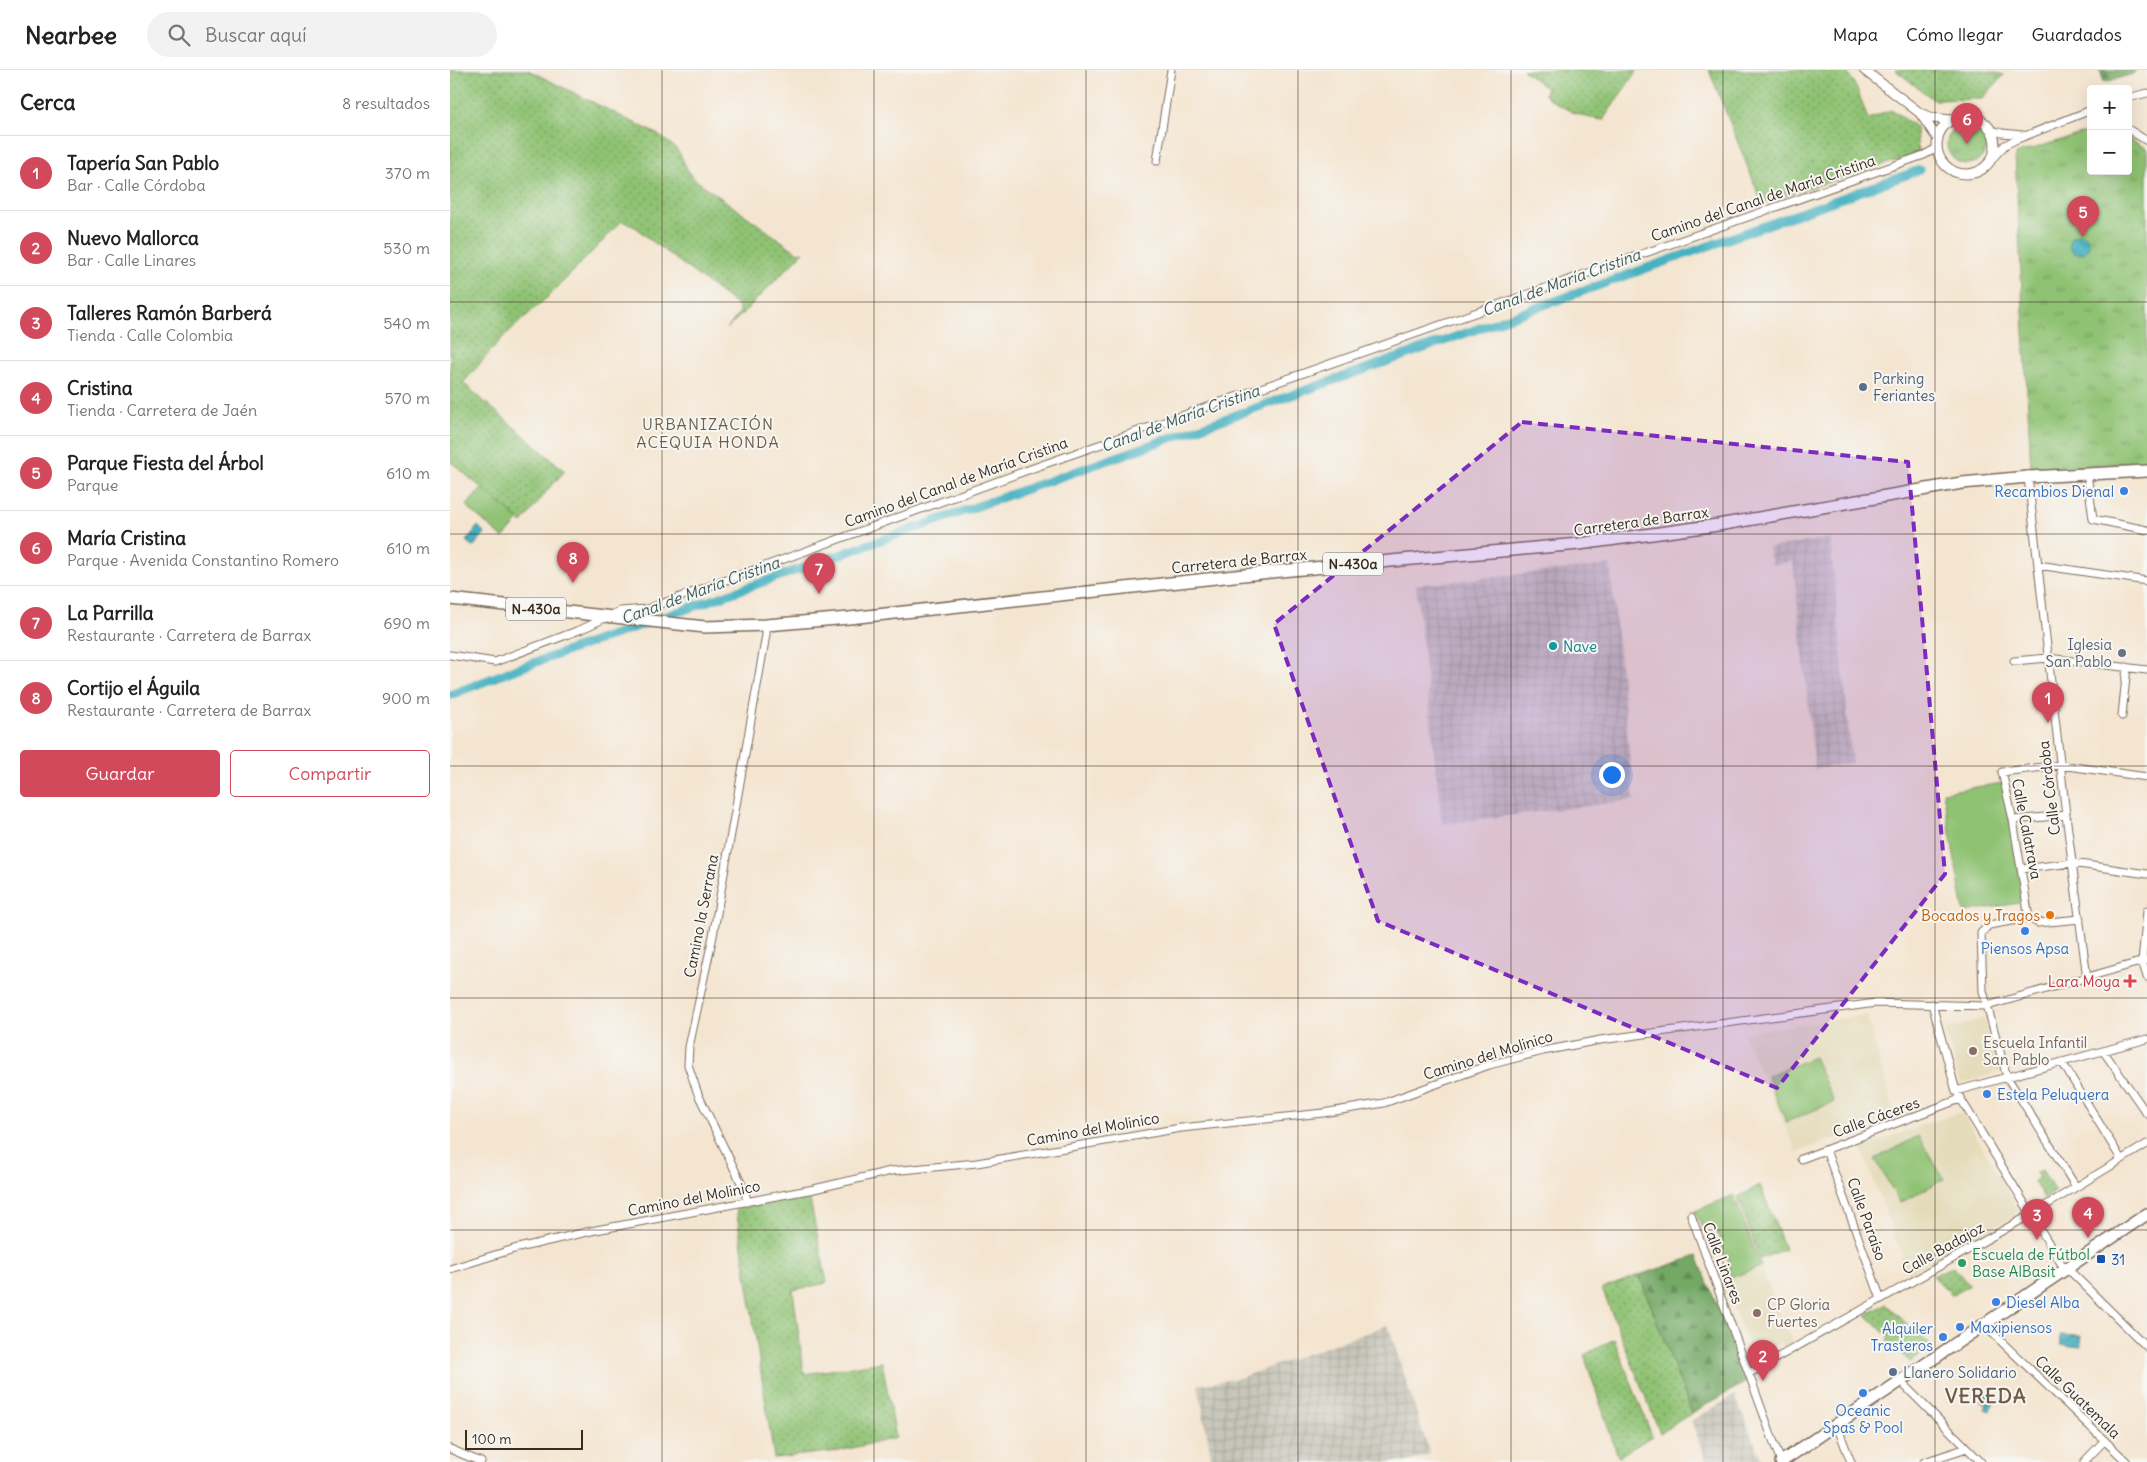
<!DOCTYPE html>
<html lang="es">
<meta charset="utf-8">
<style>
body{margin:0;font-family:Delius,sans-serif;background:#f2f2f2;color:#222}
.controls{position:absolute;right:15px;top:15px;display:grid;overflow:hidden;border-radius:5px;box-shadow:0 5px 20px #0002}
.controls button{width:45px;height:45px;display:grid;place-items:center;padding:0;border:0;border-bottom:1px solid #e0e0e0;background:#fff;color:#222;font:25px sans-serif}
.scale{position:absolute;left:15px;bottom:12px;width:118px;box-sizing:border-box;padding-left:5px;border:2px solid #3b2a1e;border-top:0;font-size:14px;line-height:18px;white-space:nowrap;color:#3b2a1e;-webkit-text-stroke:4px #f6f6f2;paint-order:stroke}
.you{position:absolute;left:1161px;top:704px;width:18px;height:18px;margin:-12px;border:4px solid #fff;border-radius:50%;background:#1a73e8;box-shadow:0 0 0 8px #1a73e833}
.badge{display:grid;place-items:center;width:32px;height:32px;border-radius:50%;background:#d1495b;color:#fff;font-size:16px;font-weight:700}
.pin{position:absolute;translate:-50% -41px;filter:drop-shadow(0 1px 2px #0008)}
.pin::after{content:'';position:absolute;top:26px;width:18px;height:15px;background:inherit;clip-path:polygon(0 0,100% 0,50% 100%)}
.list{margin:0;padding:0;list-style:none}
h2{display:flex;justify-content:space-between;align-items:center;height:65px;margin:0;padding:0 20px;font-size:21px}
h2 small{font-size:16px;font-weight:400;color:#767676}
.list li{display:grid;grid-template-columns:32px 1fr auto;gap:15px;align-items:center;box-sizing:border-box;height:75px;padding:0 20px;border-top:1px solid #e0e0e0}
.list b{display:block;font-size:19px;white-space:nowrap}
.list p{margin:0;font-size:16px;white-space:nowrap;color:#767676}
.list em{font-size:16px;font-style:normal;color:#767676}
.actions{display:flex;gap:10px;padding:15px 20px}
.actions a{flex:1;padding:11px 0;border:1px solid #d1495b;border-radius:5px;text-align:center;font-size:18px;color:#d1495b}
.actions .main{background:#d1495b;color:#fff}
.icon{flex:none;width:28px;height:28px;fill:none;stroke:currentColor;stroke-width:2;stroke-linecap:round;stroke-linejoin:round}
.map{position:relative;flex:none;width:1697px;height:1392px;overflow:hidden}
header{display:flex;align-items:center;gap:30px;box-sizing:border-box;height:70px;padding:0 25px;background:#fff;border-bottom:1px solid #e0e0e0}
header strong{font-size:24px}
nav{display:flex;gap:28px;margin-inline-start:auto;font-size:18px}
.search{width:350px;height:45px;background:#f2f2f2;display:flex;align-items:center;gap:12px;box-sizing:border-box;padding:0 18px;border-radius:28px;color:#767676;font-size:19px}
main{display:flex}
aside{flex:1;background:#fff}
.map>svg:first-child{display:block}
</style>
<header>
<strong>Nearbee</strong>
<div class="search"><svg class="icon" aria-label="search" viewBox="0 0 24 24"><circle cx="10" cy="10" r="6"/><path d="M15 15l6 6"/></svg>Buscar aquí</div>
<nav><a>Mapa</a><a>Cómo llegar</a><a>Guardados</a></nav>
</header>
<main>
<aside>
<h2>Cerca<small>8 resultados</small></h2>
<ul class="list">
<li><span class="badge">1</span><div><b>Tapería San Pablo</b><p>Bar · Calle Córdoba</p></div><em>370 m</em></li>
<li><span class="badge">2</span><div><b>Nuevo Mallorca</b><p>Bar · Calle Linares</p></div><em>530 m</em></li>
<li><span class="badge">3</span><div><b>Talleres Ramón Barberá</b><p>Tienda · Calle Colombia</p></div><em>540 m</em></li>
<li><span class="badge">4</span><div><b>Cristina</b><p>Tienda · Carretera de Jaén</p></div><em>570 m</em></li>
<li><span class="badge">5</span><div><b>Parque Fiesta del Árbol</b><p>Parque</p></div><em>610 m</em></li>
<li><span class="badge">6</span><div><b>María Cristina</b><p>Parque · Avenida Constantino Romero</p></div><em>610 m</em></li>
<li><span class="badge">7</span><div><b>La Parrilla</b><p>Restaurante · Carretera de Barrax</p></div><em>690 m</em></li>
<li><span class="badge">8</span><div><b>Cortijo el Águila</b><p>Restaurante · Carretera de Barrax</p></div><em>900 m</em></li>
</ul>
<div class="actions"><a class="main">Guardar</a><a>Compartir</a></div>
</aside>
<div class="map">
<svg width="1697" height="1392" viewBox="0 0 1697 1392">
<defs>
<pattern id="industrial-grid" width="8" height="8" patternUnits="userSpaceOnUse" patternTransform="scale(1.25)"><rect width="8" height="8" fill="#c6c5b8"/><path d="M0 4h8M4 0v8" fill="none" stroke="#aba99e"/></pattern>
<pattern id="grass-dots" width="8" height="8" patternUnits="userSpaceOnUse" patternTransform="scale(1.25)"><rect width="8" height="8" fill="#8fc273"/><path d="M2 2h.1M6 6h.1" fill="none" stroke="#769e5e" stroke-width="1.8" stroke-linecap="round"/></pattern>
<pattern id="forest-firs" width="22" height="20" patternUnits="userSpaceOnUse" patternTransform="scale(1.25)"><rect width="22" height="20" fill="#73a865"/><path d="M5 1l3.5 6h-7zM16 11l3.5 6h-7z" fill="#608953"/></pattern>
<pattern id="park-tufts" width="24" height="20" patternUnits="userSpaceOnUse" patternTransform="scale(1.25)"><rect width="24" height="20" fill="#8fc273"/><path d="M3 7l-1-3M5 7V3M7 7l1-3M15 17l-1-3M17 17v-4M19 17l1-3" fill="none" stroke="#769e5e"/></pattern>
<pattern id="water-waves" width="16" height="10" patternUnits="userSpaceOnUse" patternTransform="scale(1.25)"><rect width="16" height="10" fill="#44b1c1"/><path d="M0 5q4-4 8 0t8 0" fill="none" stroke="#3a909c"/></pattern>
</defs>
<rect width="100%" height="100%" fill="#f6f6f2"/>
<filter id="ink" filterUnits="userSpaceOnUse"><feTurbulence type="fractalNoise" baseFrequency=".02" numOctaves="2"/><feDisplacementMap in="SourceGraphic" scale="10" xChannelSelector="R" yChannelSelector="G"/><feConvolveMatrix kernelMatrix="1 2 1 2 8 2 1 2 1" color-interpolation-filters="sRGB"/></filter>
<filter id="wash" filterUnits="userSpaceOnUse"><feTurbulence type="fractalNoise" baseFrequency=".0096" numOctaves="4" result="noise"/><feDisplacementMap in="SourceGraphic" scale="20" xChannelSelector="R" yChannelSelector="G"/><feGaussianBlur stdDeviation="1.12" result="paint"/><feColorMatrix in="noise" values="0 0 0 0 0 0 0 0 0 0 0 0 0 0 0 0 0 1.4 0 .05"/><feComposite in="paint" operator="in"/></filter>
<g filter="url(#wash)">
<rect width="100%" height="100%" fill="#f4e5d0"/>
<path fill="#e4dbba" d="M1417,945l27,99 -1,4 -96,34 -54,-119z
M1535,948l16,53 -40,13 -16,-54z
M1508,1043l5,1 54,93 -4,10 -104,58 -48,-128z
M1311,1197l31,76 -7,5 -4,-6 -19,7 1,8 -9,4 -31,-80z"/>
<path fill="url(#industrial-grid)" d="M1380,468l22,225 -37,6 -22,-208 -21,4 -4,-17z
M1160,495l24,235 -192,24 -26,-239z
M938,1255l42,129 -22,8h-196l-14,-77 41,-7z
M1285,1325l26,63 2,4h-56l-16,-41z"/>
<path fill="url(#grass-dots)" stroke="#657648" d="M0,0h78l129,64c9,7 19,12 24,22 4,8 6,15 12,22l101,72 4,3 6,-1 -77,77 13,-17 -3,-7 -88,-66 -12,-11 -15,-7 -70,72 -48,43 -41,47 102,88 -15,16 -28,36 -72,-62z
M1073,0h114l-34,50c-25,-3 -40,-11 -59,-26l3,-5z
M1259,0h135c12,10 18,34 24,49l24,-9 24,17 2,27 -156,49z
M1445,0h87l22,5 -22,24 -48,1z
M1592,1100l13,22 -11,6 -10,-17 5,-2 -3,-6z
M1310,1115l25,64 -25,10 -22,-62z
M359,1125l18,88 -34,7 11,84 78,-12 14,76 -57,13 -65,7 -38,-250z
M1502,1196l18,19 -18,10 -19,-19z
M1189,1205l53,138 -32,20 -58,-144z
M1436,1234l46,43 -22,15 -23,-22 2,-3 -23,-22z
M1164,1269l38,97 -34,21 -34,-102z"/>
<path fill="url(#forest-firs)" stroke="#576942" d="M1648,0h38l-3,4 -26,8 -5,-1 -1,-10z
M1247,1186l51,125 -56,32 -53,-138z"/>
<path fill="url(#park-tufts)" stroke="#657648" d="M1497 74a20 20 0 1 1 40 0a20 20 0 1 1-40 0Z
M1641,61v40h37v-33l19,11v313l-116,7 -16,-315z"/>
<path fill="#8fc273" stroke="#657648" d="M32,418l37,32 -16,18 -37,-32z
M1553,713l22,119 -61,10 -21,-120z
M1364,987l20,45 -48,20 -19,-46z
M1468,1066l26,43 -44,24 -25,-44z
M1284,1125l27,72 -31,11 -2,-7 2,-3 -16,-44 -12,4 -7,-17z"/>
<path fill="url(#water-waves)" stroke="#406e70" d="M1619 174a10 10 0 1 1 20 0a10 10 0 1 1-20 0Z
M28,456l7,7 -12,14 -7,-6z
M1610,1265l21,1 1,11 -21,-2z
M1535,1320l12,9 -6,7 -1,5 -5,-2 1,-3 -8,-9z"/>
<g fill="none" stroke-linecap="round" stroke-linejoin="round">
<path stroke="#44b1c1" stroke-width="9" d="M0,625l61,-24 883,-312 526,-189"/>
</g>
</g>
<g filter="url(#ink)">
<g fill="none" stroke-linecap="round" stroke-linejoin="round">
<defs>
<path id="minor" d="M1678,28l19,-5
M1678,59l19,12
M1541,60l11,3 21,2
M1542,89l13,-14 10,-5 76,-30
M707,91l14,-91
M1637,403l6,46 54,11
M1578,407l38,338 21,163
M1588,495l109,16
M0,585l45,7 87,-33 38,-18 27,-2 392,-143 885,-311 13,-7
M1564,591l34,-3 99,12
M1672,646l5,-49
M1563,750l53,-5
M1572,799l50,-6 75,11
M1697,841l-5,50 5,16
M1579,848l-16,-98 -11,-48 58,-7 87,12
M1482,934l24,87 109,179 7,3 75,74
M1654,982l43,62
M1612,992l59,97
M1506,1021l191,-52
M1376,1080l55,149
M1351,1089l159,-60
M1626,1117l-69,-110 -24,-86 -2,-58 8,-8 40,-7 9,5 42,-4
M297,1132l-2,-11 -47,-97 -10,-29 1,-18 24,-111 53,-301v-10
M1241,1145l90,247
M0,1199l64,-20 77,-18 223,-42 77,-18 86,-8 204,-35 142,-15 61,-10 105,-38 54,-14 57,-11 276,-37 111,3 160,-46
M1534,1255l143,137
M1300,1303l280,-158 117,-71
M1456,1317l75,75
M1389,1361l12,31
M0,1379l31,13
M1474,1392l43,-14
M1634,1392l20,-21"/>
<path id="tertiary" d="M1414,0l56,43 18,26
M1472,44l10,4 19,2
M1487 75a29 29 0 1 1 58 0a29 29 0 1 1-58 0Z"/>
<path id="primary" d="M1578,407l119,-6
M1331,1392l366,-248"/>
<path id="trunk" d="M0,529l255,28 61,-2 83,-7 431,-47 299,-27 139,-19 244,-42 66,-6"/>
</defs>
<use href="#minor" stroke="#7c6b5c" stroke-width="9"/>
<use href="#tertiary" stroke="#7c6b5c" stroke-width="11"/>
<use href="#primary" stroke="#7c6b5c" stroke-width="14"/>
<use href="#trunk" stroke="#7c6b5c" stroke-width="14"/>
<use href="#minor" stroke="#fff" stroke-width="7"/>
<use href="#tertiary" stroke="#fff" stroke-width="9"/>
<use href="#primary" stroke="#fff" stroke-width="11"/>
<use href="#trunk" stroke="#fff" stroke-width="11"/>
</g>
</g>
<path fill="#7b2cbf" fill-opacity="0.2" stroke="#7b2cbf" stroke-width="4" stroke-dasharray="10 6" stroke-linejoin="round" d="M1072,352l386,40 37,412 -168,214 -399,-167 -104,-297z"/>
<path fill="none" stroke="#3b2a1e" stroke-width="1" stroke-opacity="0.55" d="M212,0v1392M424,0v1392M636,0v1392M848,0v1392M1061,0v1392M1273,0v1392M1485,0v1392M0,232h1697M0,464h1697M0,696h1697M0,928h1697M0,1160h1697"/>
<g fill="#5c6f8a" stroke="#f6f6f2" stroke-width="2">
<circle cx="1413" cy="317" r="5"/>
<circle cx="1443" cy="1302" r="5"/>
</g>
<g fill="#3f7fe0" stroke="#f6f6f2" stroke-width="2">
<circle cx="1674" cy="421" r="5"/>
<circle cx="1575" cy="861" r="5"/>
<circle cx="1537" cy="1024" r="5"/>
<circle cx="1546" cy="1232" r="5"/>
<circle cx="1510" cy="1257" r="5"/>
<circle cx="1493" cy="1267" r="5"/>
<circle cx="1413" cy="1323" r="5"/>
</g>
<circle fill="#0f9aa8" stroke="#f6f6f2" stroke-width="2" cx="1103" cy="576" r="5"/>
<circle fill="#6b7280" stroke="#f6f6f2" stroke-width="2" cx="1672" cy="583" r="5"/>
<circle fill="#e8710a" stroke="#f6f6f2" stroke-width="2" cx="1600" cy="845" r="5"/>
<path fill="#e0444e" stroke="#f6f6f2" stroke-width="2" d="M1677.5 903.5h5v5h5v5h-5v5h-5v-5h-5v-5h5z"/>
<g fill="#8d6e63" stroke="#f6f6f2" stroke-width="2">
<circle cx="1523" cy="981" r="5"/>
<circle cx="1307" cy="1243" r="5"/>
</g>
<rect fill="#1a4fb4" stroke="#f6f6f2" stroke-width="2" x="1646" y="1184" width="10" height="10" rx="2.5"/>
<circle fill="#2e9e5b" stroke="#f6f6f2" stroke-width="2" cx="1512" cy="1193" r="5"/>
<g text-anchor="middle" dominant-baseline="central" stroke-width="4" stroke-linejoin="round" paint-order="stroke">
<g fill="#f6f6f2" stroke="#73675e" stroke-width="1">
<rect x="873" y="482.5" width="60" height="23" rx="4"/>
<rect x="56" y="527.5" width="60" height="23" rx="4"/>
</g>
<g font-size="14" font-weight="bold" fill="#3b2a1e">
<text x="903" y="494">N-430a</text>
<text x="86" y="539">N-430a</text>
</g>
<g font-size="15" fill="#3b2a1e" stroke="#f6f6f2">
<text transform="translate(1313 128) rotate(-19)">Camino del Canal de María Cristina</text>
<text transform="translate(506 412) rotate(-20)">Camino del Canal de María Cristina</text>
<text transform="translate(1191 451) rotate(-8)">Carretera de Barrax</text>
<text transform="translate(789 491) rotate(-6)">Carretera de Barrax</text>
<text transform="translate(1599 718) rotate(-97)">Calle Córdoba</text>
<text transform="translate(1577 759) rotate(79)">Calle Calatrava</text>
<text transform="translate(251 846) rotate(-79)">Camino la Serrana</text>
<text transform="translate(1038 985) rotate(-17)">Camino del Molinico</text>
<text transform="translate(1426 1047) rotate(-20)">Calle Cáceres</text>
<text transform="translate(643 1059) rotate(-10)">Camino del Molinico</text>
<text transform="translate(244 1128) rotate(-11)">Camino del Molinico</text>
<text transform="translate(1417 1149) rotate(70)">Calle Paraíso</text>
<text transform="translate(1493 1178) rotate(-29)">Calle Badajoz</text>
<text transform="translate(1273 1193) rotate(69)">Calle Linares</text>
<text transform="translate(1628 1327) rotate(44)">Calle Guatemala</text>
</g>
<g font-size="15" fill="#4e5e75" stroke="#f6f6f2" text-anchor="start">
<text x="1423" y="308">Parking<tspan x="1423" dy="17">Feriantes</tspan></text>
<text x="1453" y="1302">Llanero Solidario</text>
</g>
<g font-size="15" fill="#366cbe" stroke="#f6f6f2" text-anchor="start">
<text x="1664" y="421" text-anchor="end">Recambios Dienal</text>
<text x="1575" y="878" text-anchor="middle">Piensos Apsa</text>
<text x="1547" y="1024">Estela Peluquera</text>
<text x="1556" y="1232">Diesel Alba</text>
<text x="1520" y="1257">Maxipiensos</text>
<text x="1483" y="1258" text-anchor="end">Alquiler<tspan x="1483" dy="17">Trasteros</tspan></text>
<text x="1413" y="1340" text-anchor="middle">Oceanic<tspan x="1413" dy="17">Spas &amp; Pool</tspan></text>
</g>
<g font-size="15" fill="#5b616d" stroke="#f6f6f2" text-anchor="end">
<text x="1662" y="574">Iglesia<tspan x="1662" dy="17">San Pablo</tspan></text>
</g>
<g font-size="15" fill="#0d838f" stroke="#f6f6f2" text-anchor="start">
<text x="1113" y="576">Nave</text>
</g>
<g font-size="15" fill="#c56008" stroke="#f6f6f2" text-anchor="end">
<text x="1590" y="845">Bocados y Tragos</text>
</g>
<g font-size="15" fill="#be3a42" stroke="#f6f6f2" text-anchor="end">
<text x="1670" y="911">Lara Moya</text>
</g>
<g font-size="15" fill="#785e54" stroke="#f6f6f2" text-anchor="start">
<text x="1533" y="972">Escuela Infantil<tspan x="1533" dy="17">San Pablo</tspan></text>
<text x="1317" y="1234">CP Gloria<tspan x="1317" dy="17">Fuertes</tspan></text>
</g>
<g font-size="15" fill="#27864d" stroke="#f6f6f2" text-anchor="start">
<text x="1522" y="1184">Escuela de Fútbol<tspan x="1522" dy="17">Base AlBasit</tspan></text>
</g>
<g font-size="15" fill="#164399" stroke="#f6f6f2" text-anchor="start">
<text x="1661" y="1189">31</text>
</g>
<g font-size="16" font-style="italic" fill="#3e5957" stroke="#f6f6f2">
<text transform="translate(1111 212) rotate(-20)">Canal de María Cristina</text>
<text transform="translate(730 348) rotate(-20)">Canal de María Cristina</text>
<text transform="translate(250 520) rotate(-20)">Canal de María Cristina</text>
</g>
<g font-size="16" letter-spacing="1" fill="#735d48" stroke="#f6f6f2">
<text x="258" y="354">URBANIZACIÓN<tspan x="258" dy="18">ACEQUIA HONDA</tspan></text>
</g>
<g font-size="20" font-weight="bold" letter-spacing="1" fill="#735d48" stroke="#f6f6f2">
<text x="1536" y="1325">VEREDA</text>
</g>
</g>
</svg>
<div class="controls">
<button>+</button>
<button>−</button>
</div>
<div class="scale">100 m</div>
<div class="you"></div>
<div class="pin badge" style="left:1598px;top:653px">1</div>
<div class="pin badge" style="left:1313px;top:1311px">2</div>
<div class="pin badge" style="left:1587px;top:1170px">3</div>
<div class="pin badge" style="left:1638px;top:1168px">4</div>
<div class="pin badge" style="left:1633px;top:167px">5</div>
<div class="pin badge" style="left:1517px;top:74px">6</div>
<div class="pin badge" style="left:369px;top:524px">7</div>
<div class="pin badge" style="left:123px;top:513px">8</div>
</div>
</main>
